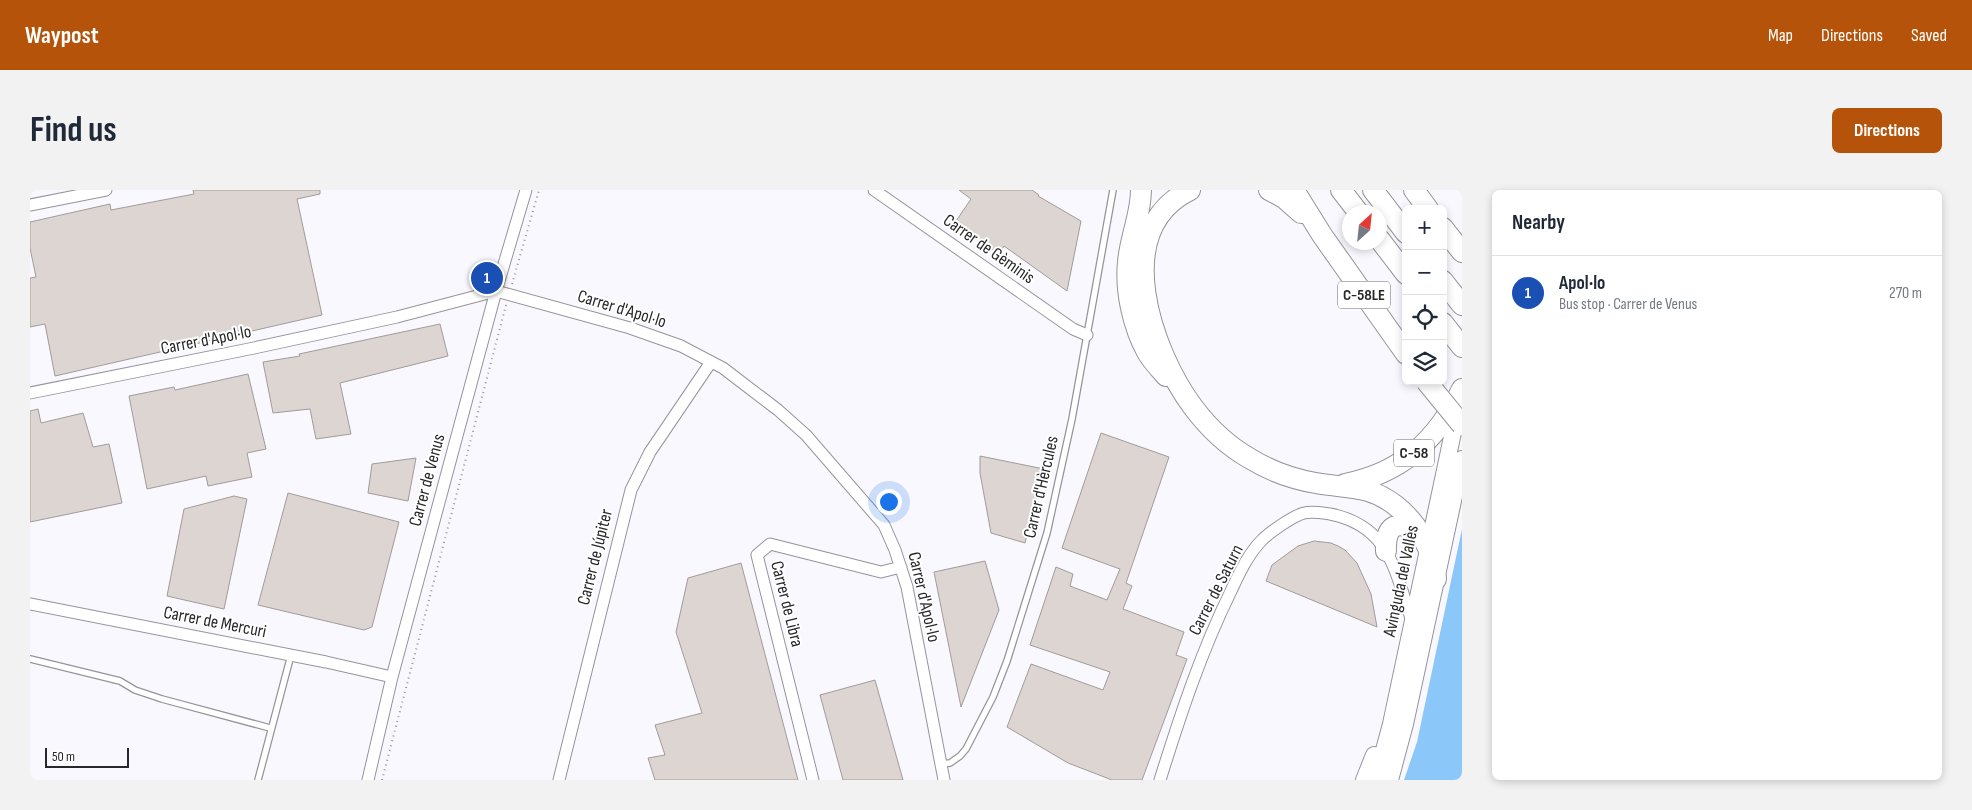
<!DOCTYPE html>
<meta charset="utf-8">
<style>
body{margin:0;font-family:"Sofia Sans Condensed",sans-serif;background:#f2f2f3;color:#1f2937}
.controls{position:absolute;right:15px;top:15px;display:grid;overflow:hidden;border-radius:8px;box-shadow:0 2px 8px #0003}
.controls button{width:45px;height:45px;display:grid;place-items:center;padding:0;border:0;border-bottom:1px solid #e0e1e3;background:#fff;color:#1f2937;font:25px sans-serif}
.compass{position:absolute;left:1312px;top:15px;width:45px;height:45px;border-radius:50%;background:#fff;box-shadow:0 2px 8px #0003;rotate:27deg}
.scale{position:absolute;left:15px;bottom:12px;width:84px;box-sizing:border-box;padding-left:5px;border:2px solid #28282b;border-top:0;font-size:14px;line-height:18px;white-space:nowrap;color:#28282b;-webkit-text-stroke:4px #fff;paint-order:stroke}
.you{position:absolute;left:858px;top:311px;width:18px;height:18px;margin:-12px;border:4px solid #fff;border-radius:50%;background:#1a73e8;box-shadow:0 0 0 8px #1a73e833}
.badge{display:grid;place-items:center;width:32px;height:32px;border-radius:50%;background:#b45309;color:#fff;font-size:16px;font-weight:700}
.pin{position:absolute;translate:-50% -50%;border:2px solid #fff;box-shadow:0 1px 5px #0006}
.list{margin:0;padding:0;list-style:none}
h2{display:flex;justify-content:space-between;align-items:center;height:65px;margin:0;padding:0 20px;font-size:21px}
h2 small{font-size:16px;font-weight:400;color:#747a83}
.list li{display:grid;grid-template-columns:32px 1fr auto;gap:15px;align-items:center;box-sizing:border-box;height:75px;padding:0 20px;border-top:1px solid #e0e1e3}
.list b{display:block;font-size:19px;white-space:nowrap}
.list p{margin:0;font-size:16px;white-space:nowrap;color:#747a83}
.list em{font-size:16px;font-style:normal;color:#747a83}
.icon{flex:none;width:28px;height:28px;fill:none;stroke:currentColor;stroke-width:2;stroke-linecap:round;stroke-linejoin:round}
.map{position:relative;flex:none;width:1432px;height:590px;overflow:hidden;border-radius:8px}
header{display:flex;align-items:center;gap:30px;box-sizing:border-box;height:70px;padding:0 25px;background:#b45309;color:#fff}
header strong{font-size:24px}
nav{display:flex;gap:28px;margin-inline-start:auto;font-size:18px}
.intro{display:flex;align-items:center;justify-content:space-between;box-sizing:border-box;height:120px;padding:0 30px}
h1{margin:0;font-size:35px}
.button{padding:12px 22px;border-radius:8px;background:#b45309;color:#fff;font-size:18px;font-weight:700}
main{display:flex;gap:30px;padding:0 30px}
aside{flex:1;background:#fff;border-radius:8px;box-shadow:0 2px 8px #0003}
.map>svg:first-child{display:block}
</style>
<header>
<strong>Waypost</strong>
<nav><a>Map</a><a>Directions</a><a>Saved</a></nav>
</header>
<div class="intro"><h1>Find us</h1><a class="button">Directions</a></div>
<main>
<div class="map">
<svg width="1432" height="590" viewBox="0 0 1432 590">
<rect width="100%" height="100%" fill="#f8f8fe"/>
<path fill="#8bc8f9" d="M1432,339v251h-58l13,-38z"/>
<path fill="#dcd5d2" stroke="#a29b98" d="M163,0h127v4l-23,5 25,116 -267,61 -10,-52 -15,3v-49l6,-1 -6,-29v-26l80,-18 1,6 83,-16z
M929,0h73l7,5 -1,1 43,25 -14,70 -63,-45 -5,8 -45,-30 17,-25z
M410,134l8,32 -108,27 11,51 -35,5 -6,-30 -37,4 -10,-51 37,-6 -1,-2z
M218,184l18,75 -19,4 5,24 -44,9 -2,-10 -59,13 -18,-93 45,-9 1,3z
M8,219l3,14 42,-10 10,34 16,-3 13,59 -92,19v-111z
M1071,243l68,24 -43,126 6,3 -9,23 61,23 -8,23 11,4 -45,121h-30l-44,-17 -61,-36 24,-63 72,26 7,-18 -80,-27 26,-78 17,7 -3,12 37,14 13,-31 -58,-21z
M950,266l64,13 -19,74 -34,-10 -11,-60z
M386,268l-8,43 -40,-8 4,-29z
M258,303l111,29 -27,105 -8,3 -106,-25z
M204,306l13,3 -23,110 -57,-13 17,-87z
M1284,351l17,2 7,3 7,4 12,13 14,31 6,33 -111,-46 6,-16 26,-19z
M955,371l14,49 -38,97 -27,-135z
M711,373l57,217h-143l-7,-22 17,-3 -10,-30 47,-12 -26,-81 12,-54z
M845,490l28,100h-60l-23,-85z"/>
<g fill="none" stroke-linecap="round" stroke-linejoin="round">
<defs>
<path id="service" d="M0,469l90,22 15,9 27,9 108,29
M911,574l9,-1 10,-7 6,-7 27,-52 14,-36 40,-128 25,-114 41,-229
M228,590l33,-125"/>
<path id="minor" d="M844,0l199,139 14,6
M0,15l76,-15
M0,203l224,-45 143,-31 99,-26 134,37 51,18 42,22 55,42 28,25 78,90 11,25 12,37 37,193
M0,414l296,58 66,15
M338,590l24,-103 104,-386 30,-101
M529,590l72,-290 19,-38 61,-90
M783,590l-56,-225 13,-11 111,28 20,-5
M1130,590c20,-64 41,-128 71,-189 8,-17 17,-37 31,-51 8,-8 31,-24 42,-27 8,-2 19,0 26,1 61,12 65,59 82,107"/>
<path id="secondary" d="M1334,590l10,-25
M1346,590l15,-56 67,-315
M1360,590l15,-56 57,-265"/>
<path id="motorway" d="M1111,0c0,25 -11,47 -13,72 -3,29 5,65 19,90 5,9 13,17 19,24
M1160,0c-82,40 -38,162 3,217 15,20 35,39 56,51 21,13 43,21 67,25 31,6 51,1 79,22 23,18 38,45 41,74
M1239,0l15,8 17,15
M1264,0l28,45 84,119
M1311,0l17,22
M1343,0l33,43
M1384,0l14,19
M1413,38l19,24
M1350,50l26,34
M1413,91l19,24
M1413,133l19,24
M1315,294c57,-11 92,-44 117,-95
M1356,361c-1,-25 10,-32 32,-20"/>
</defs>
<use href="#service" stroke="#95949a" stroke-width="8"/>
<use href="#minor" stroke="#95949a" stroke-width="13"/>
<use href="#secondary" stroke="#95949a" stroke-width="18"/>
<use href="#motorway" stroke="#95949a" stroke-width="22"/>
<path stroke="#949499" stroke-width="2" stroke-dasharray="1 4" stroke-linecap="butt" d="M482,94l27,-94
M352,590l124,-475"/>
<use href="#service" stroke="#fff" stroke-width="5.5"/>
<use href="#minor" stroke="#fff" stroke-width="11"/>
<use href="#secondary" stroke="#fff" stroke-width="16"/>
<use href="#motorway" stroke="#fff" stroke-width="20"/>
<defs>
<path id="motorway-bridge" d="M1396,191l36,44"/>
</defs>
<use href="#motorway-bridge" stroke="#95949a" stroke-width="22" stroke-linecap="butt"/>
<use href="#motorway-bridge" stroke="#fff" stroke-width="20"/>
</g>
<g text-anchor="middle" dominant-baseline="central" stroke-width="4" stroke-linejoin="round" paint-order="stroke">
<g fill="#fff" stroke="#68686b" stroke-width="1">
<rect x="1308" y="91.5" width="52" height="27" rx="4"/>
<rect x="1364" y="249.5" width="40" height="27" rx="4"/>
</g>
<g font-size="16" font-weight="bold" fill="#28282b">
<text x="1334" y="105">C-58LE</text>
<text x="1384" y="263">C-58</text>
</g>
<g font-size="18" fill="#28282b" stroke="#fff">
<text transform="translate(959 59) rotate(35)">Carrer de Gèminis</text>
<text transform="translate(592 119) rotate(17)">Carrer d'Apol·lo</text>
<text transform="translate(176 150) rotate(-11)">Carrer d'Apol·lo</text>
<text transform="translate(397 290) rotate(-75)">Carrer de Venus</text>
<text transform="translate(1011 297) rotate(-77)">Carrer d'Hèrcules</text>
<text transform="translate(565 367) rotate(-76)">Carrer de Júpiter</text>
<text transform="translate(1371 391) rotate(-78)">Avinguda del Vallès</text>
<text transform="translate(1186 400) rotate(-63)">Carrer de Saturn</text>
<text transform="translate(894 407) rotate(77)">Carrer d'Apol·lo</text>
<text transform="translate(757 414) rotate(76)">Carrer de Libra</text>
<text transform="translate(185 432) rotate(11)">Carrer de Mercuri</text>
</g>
</g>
</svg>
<div class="controls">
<button>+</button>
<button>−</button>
<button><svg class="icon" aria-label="locate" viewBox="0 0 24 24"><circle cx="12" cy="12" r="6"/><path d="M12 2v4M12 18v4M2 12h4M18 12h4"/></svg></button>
<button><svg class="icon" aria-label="layers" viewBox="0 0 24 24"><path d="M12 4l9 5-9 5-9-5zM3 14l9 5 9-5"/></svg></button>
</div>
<svg class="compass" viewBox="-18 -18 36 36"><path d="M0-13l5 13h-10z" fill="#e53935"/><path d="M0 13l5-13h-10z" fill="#747a83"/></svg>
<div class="scale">50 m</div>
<div class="you"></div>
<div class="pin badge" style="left:457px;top:88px;background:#1a4fb4">1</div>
</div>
<aside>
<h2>Nearby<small></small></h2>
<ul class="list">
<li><span class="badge" style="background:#1a4fb4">1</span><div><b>Apol·lo</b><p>Bus stop · Carrer de Venus</p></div><em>270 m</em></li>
</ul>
</aside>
</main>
